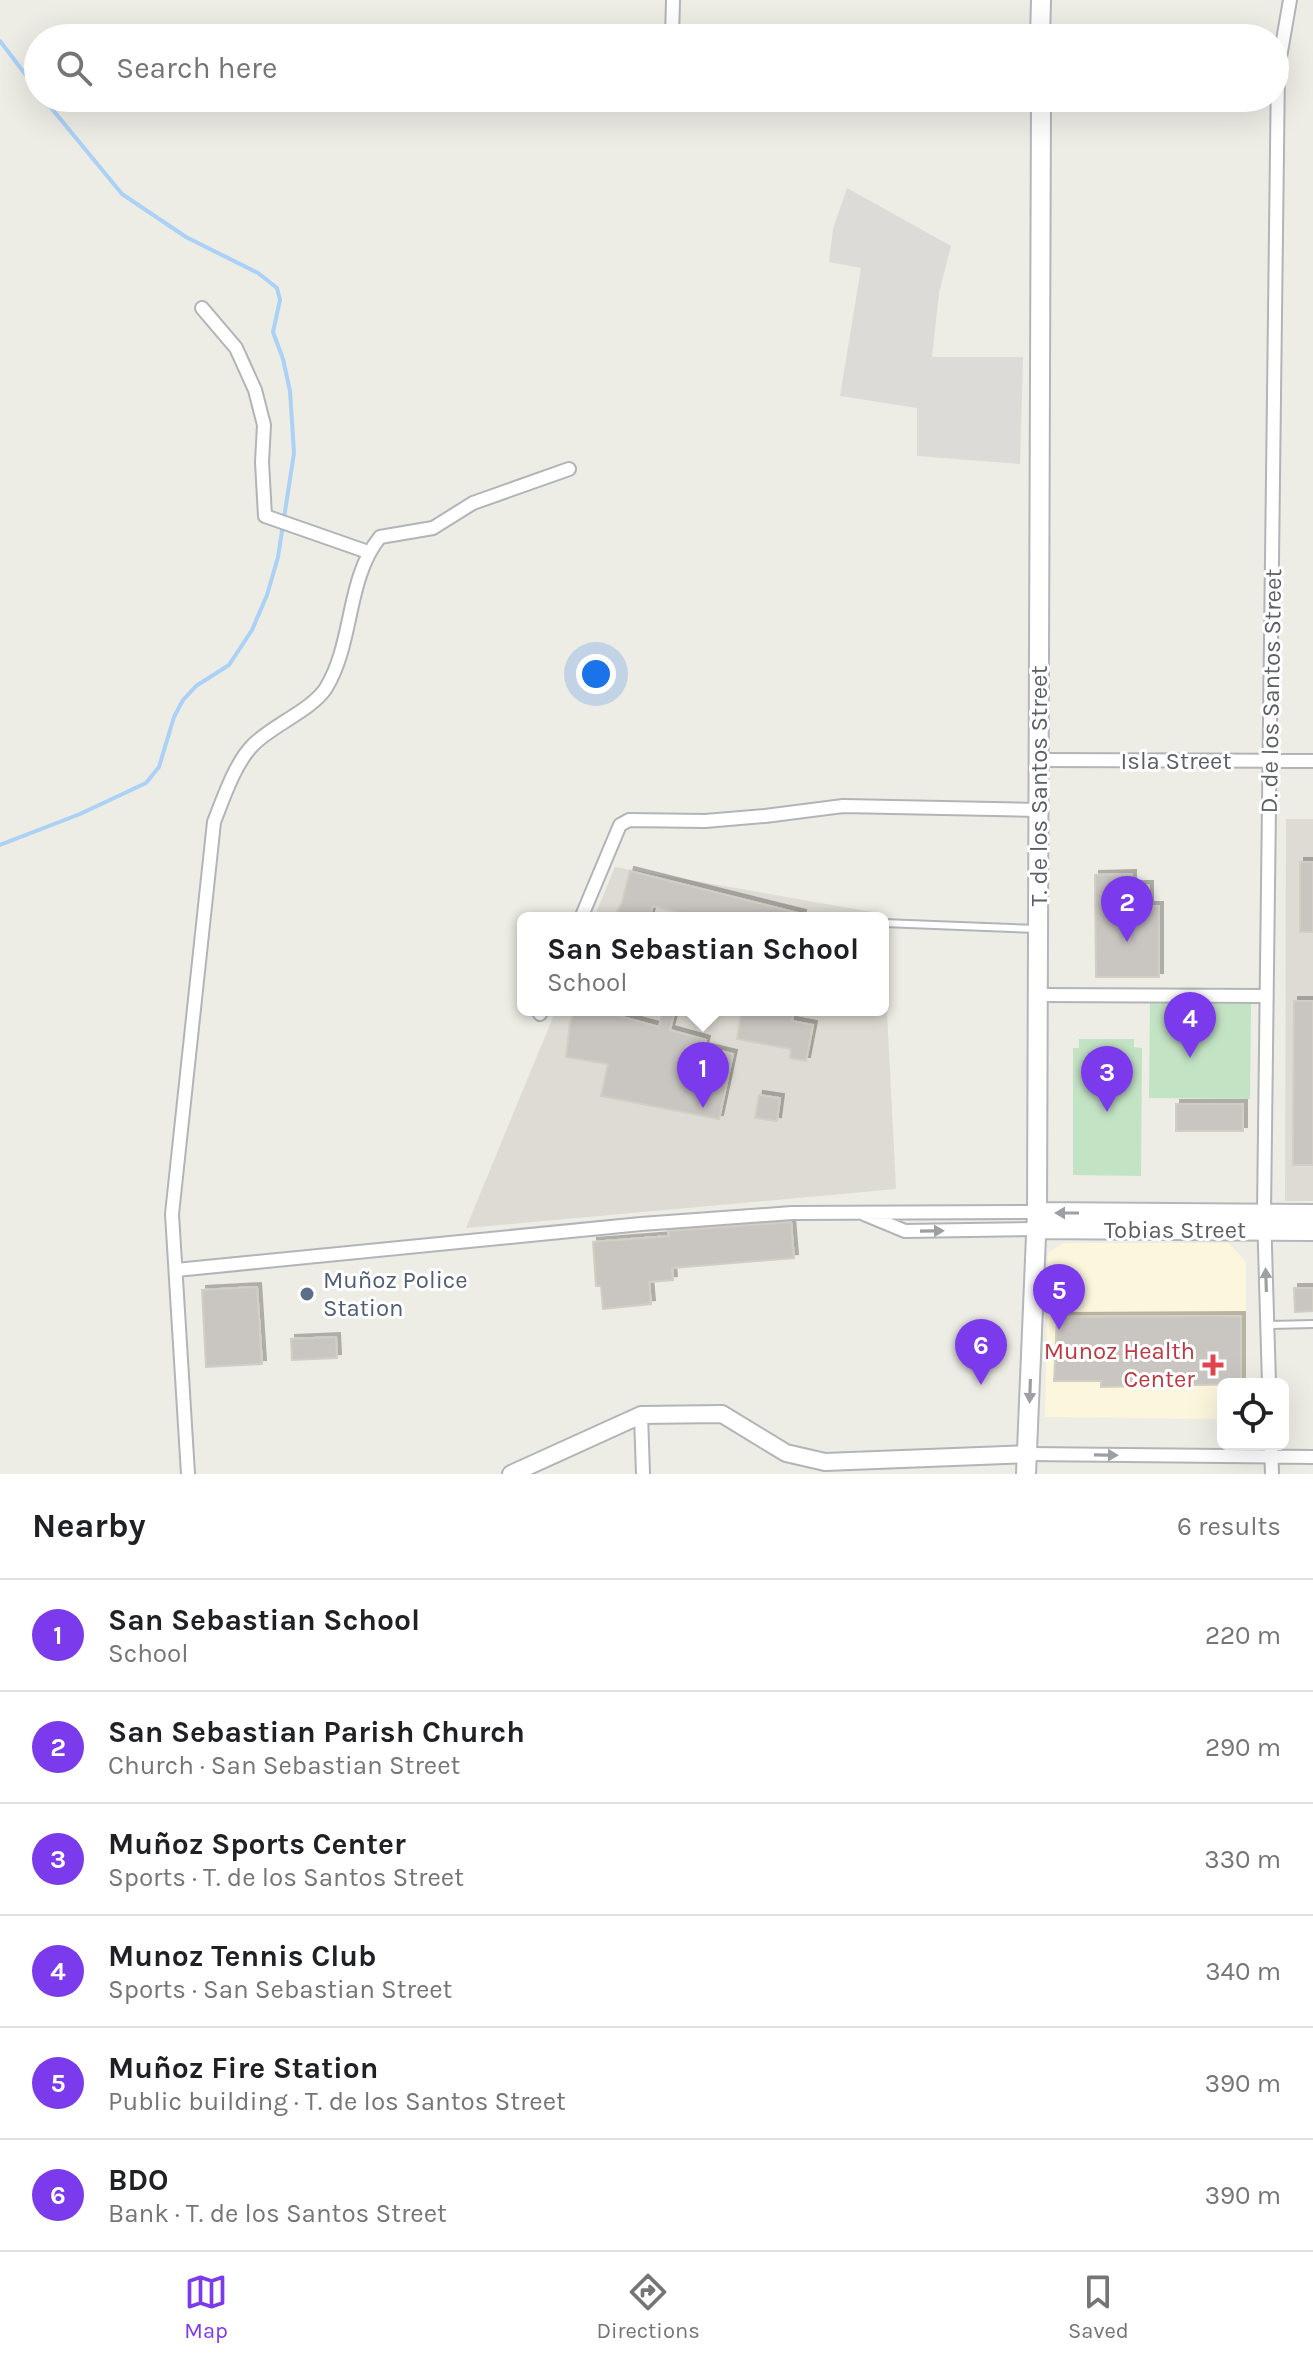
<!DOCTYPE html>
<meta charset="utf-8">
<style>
body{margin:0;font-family:Karla,sans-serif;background:#f2f2f2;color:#202124}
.controls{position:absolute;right:24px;bottom:24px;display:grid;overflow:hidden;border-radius:12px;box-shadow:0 8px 32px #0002}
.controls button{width:72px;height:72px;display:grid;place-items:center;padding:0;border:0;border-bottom:2px solid #e0e0e0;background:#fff;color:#202124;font:40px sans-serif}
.you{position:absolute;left:596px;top:674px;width:28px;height:28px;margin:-20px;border:6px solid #fff;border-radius:50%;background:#1a73e8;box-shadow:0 0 0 12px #1a73e833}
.badge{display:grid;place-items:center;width:52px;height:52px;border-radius:50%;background:#7c3aed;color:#fff;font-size:26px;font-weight:700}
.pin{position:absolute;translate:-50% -66px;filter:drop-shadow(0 2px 4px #0008)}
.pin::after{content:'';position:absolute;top:42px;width:28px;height:24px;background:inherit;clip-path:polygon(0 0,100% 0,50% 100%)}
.popup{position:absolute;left:517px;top:912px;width:372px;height:104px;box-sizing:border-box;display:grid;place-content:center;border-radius:12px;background:#fff;filter:drop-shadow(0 2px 6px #0005);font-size:26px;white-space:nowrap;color:#757577}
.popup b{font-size:30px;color:#202124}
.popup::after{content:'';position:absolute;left:50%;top:100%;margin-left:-16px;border:16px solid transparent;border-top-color:#fff}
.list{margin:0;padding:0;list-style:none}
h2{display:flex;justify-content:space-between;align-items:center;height:104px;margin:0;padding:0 32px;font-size:34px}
h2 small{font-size:26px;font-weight:400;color:#757577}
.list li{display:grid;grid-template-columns:52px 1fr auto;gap:24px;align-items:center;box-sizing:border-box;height:112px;padding:0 32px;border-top:2px solid #e0e0e0}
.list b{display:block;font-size:30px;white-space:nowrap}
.list p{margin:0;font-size:26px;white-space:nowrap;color:#757577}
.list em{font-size:26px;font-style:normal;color:#757577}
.icon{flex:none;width:44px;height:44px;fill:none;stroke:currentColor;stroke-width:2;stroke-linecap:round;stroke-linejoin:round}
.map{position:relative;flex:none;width:1313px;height:1474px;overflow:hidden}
.search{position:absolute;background:#fff;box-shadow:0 8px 32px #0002;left:24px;right:24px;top:24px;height:88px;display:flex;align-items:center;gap:20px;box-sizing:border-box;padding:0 28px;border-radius:44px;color:#757577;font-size:30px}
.sheet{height:776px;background:#fff}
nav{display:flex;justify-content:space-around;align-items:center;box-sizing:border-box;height:112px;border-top:2px solid #e0e0e0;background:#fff;font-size:22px;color:#757577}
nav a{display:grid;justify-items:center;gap:4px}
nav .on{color:#7c3aed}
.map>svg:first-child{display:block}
</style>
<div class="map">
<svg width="1313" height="1474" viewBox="0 0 1313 1474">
<defs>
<filter id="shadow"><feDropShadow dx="4" dy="-4" stdDeviation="0" flood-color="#0004"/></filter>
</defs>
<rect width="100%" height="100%" fill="#edece5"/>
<path fill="#fbf6dc" d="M1063,1243h166l8,9 9,10v122h-23v35l-178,-2 3,-164z"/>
<path fill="#dcdbd7" d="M847,188l104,58 -12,47 -7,64h91l-3,107 -103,-8v-48l-77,-12 21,-128 -32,-6 4,-33z"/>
<path fill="#dddbd3" d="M1286,819h27v382h-28z
M615,867l263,46 -1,5h-283z
M883,935l13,254 -430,39 90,-218h327z"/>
<path fill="#c3e3c5" d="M1150,1003l101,1 -1,95 -101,-1z
M1079,1039h55v8l8,1 -1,128 -68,-1v-127h6z"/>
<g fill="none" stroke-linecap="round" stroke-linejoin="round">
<path stroke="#abd1f7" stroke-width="4" d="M0,41l38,50
M0,845l80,-31 66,-31 13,-16 15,-50 9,-17 13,-14 33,-21 23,-35 15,-35 11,-38 16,-104 -4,-62 -7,-32 -10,-27 7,-32 -3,-12 -19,-15 -72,-36 -64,-43 -79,-96"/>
</g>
<path fill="#c9c6c2" stroke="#d2cec3" stroke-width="2" filter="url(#shadow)" d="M1300,862h13v70h-13z
M630,871l172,43 -1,4h-99l-49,-12 -4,12h-35l8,-16z
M1132,874v11h17v21h10v71h-63l-1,-102z
M1294,1001h19v164h-20z
M576,1010h33l-1,3 51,14 4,-17h12l-5,20 36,10 -2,7 29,7 -14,65 -118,-23 7,-32 -42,-7 4,-34z
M742,1010h52l-2,11 21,4 -7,36 -16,-3 1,-9 -54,-10z
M759,1095l21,3 -3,23 -22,-3z
M1176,1104h67v27h-67z
M791,1222l3,36 -122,10 1,12 -24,2 2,22 -48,5 -2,-23h-5l-3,-44 76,-6 -1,-5z
M257,1287l5,77 -56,3 -4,-77z
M1294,1288h19v23l-18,1z
M1241,1316v68l-140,3v-6h-47l3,-64z
M336,1337l1,21 -45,2 -1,-21z"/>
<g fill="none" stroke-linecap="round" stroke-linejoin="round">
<defs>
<path id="service" d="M883,923l153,6
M1267,1325l46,-1"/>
<path id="minor" d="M672,38l1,-38
M202,308l34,40 19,42 9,35 -2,37 3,54 103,36
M1039,760l274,1
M581,918l39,-93 9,-5 76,1 60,-5 78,-10 196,4
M1038,995l228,1
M540,1014l2,-4
M864,1214l41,17 131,-2
M176,1270l465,-46 151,-11 245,-1
M1269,1384l-5,-171 14,-1144 12,-69
M641,1415l2,59
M1271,1444l1,30
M1028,1454l285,3
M188,1474l-16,-260 42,-392c9,-23 21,-59 39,-77 18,-19 59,-35 73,-57 28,-46 20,-109 54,-151l53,-9 40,-25 96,-34"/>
<path id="tertiary" d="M511,1474l130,-59 81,-1 64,39 39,9 203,-8"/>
<path id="secondary" d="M1040,38l1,-38
M1037,1212l276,2
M1036,1229l277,2
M1026,1474l11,-262 4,-1114"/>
</defs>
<use href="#service" stroke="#b2b4b8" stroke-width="10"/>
<use href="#minor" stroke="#b2b4b8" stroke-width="16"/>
<use href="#tertiary" stroke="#b2b4b8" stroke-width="20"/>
<use href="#secondary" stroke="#b3b6bb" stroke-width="22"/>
<use href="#service" stroke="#fff" stroke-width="6"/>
<use href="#minor" stroke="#fff" stroke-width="12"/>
<use href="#tertiary" stroke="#fff" stroke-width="16"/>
<use href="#secondary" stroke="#fff" stroke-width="18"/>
</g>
<defs><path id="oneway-solid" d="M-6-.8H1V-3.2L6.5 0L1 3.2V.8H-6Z" transform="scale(2)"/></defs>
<g fill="#9d9fa2">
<use href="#oneway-solid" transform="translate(1067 1213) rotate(-180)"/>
<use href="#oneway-solid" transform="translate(932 1231) rotate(-1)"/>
<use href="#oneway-solid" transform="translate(1266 1280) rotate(-92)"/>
<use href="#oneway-solid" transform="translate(1030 1391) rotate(92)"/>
<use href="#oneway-solid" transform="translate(1106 1455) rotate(1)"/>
</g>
<circle fill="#5c6f8a" stroke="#fff" stroke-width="3" cx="307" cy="1294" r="8"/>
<path fill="#e0444e" stroke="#fff" stroke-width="3" d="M1209 1353h8v8h8v8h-8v8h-8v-8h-8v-8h8z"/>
<g text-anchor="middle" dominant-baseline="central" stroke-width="6" stroke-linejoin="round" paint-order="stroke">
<g font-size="24" fill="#5c5f64" stroke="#fff">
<text transform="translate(1271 691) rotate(-89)">D. de los Santos Street</text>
<text x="1176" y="761">Isla Street</text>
<text transform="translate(1039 786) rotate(-90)">T. de los Santos Street</text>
<text x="1175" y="1230">Tobias Street</text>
</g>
<g font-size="24" fill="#4e5e75" stroke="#fff" text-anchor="start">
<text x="323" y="1280">Muñoz Police<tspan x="323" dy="28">Station</tspan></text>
</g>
<g font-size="24" fill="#be3a42" stroke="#fff" text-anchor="end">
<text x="1195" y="1351">Munoz Health<tspan x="1195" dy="28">Center</tspan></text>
</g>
</g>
</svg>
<div class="controls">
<button><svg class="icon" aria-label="locate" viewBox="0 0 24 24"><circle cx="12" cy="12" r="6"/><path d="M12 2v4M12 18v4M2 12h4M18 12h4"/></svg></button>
</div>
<div class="you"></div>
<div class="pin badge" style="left:703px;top:1108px">1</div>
<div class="popup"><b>San Sebastian School</b>School</div>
<div class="pin badge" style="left:1127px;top:942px">2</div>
<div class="pin badge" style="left:1107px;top:1112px">3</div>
<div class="pin badge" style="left:1190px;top:1058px">4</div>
<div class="pin badge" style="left:1059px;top:1330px">5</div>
<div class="pin badge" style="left:981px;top:1385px">6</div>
<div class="search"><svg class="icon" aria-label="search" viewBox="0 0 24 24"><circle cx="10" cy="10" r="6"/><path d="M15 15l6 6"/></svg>Search here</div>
</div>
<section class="sheet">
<h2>Nearby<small>6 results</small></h2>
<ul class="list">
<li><span class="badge">1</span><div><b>San Sebastian School</b><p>School</p></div><em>220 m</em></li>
<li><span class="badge">2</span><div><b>San Sebastian Parish Church</b><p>Church · San Sebastian Street</p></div><em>290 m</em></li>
<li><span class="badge">3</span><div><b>Muñoz Sports Center</b><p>Sports · T. de los Santos Street</p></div><em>330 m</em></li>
<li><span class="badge">4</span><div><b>Munoz Tennis Club</b><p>Sports · San Sebastian Street</p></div><em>340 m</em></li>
<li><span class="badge">5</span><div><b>Muñoz Fire Station</b><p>Public building · T. de los Santos Street</p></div><em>390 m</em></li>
<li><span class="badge">6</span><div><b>BDO</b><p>Bank · T. de los Santos Street</p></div><em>390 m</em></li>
</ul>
</section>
<nav>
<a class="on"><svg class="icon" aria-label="map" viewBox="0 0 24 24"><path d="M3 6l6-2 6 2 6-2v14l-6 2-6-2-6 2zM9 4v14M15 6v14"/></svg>Map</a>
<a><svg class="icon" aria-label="directions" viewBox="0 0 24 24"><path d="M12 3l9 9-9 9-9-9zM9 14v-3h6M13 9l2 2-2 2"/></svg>Directions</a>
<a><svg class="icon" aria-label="saved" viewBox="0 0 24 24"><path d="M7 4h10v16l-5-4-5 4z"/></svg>Saved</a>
</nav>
